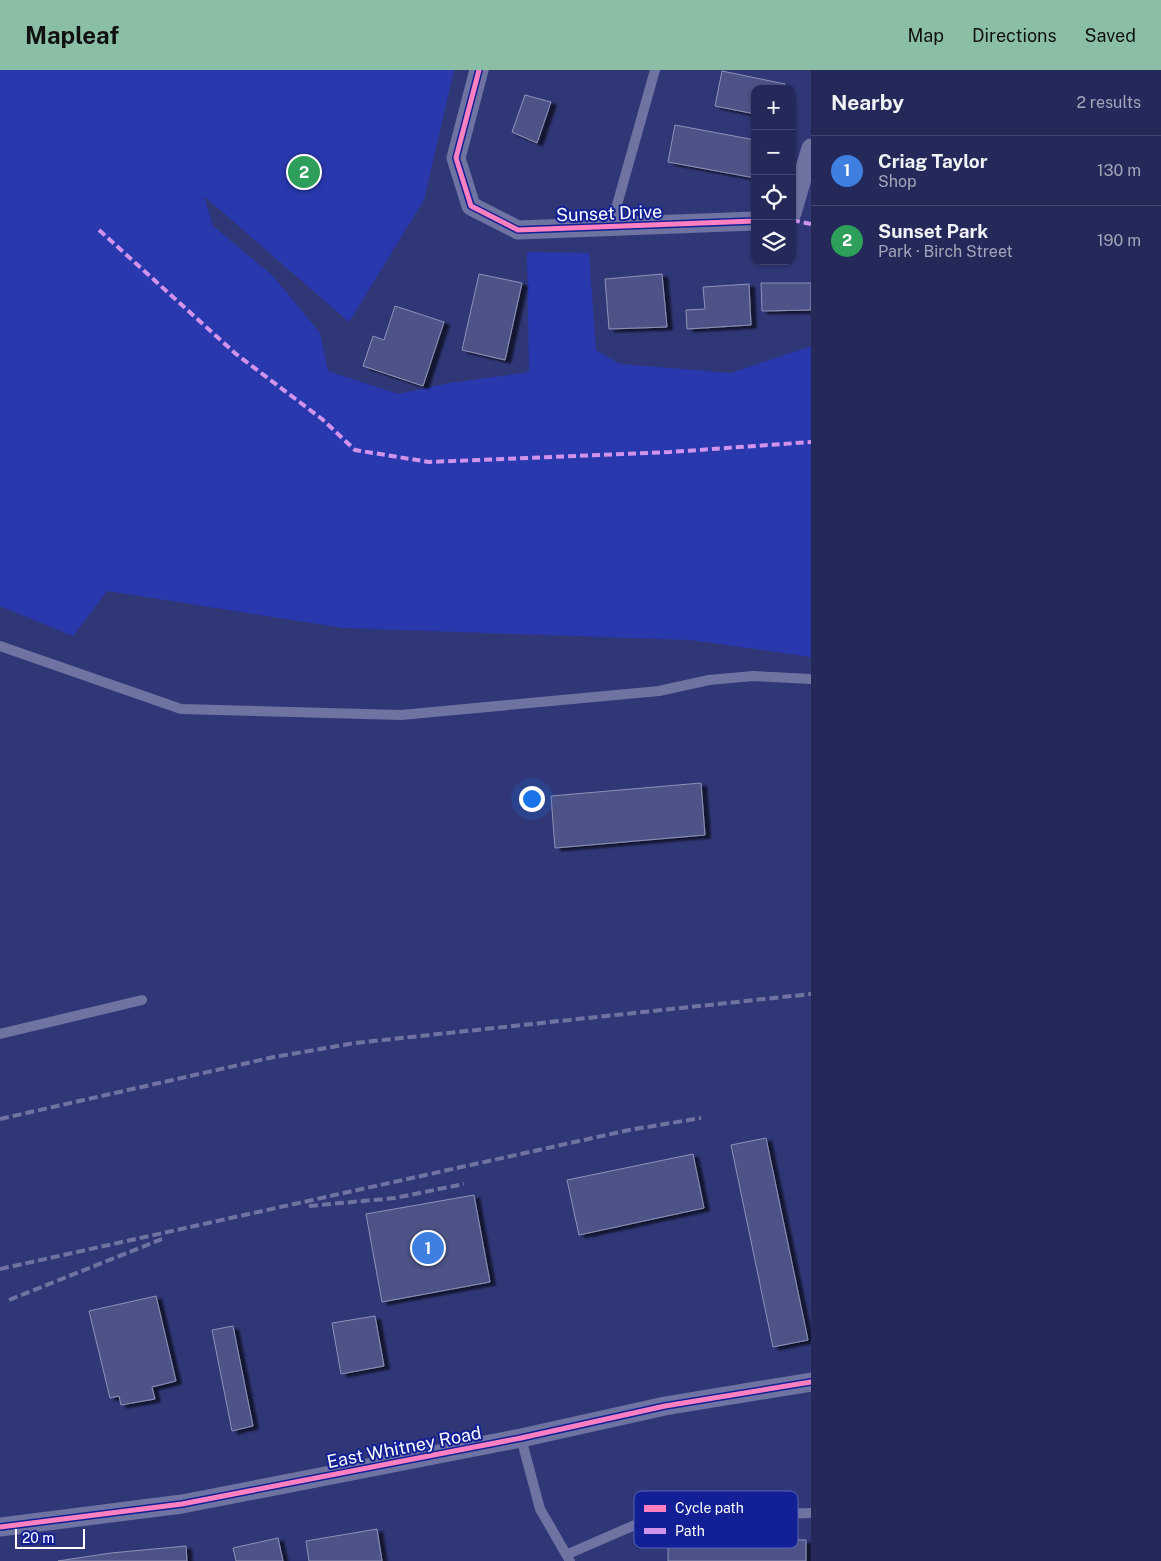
<!DOCTYPE html>
<meta charset="utf-8">
<style>
body{margin:0;font-family:"Public Sans",sans-serif;background:#2c315f;color:#f1f3f6}
.controls{position:absolute;right:15px;top:15px;display:grid;overflow:hidden;border-radius:10px;box-shadow:0 1px 4px #0004}
.controls button{width:45px;height:45px;display:grid;place-items:center;padding:0;border:0;border-bottom:1px solid #41456f;background:#242959;color:#f1f3f6;font:25px sans-serif}
.scale{position:absolute;left:15px;bottom:12px;width:70px;box-sizing:border-box;padding-left:5px;border:2px solid #fff;border-top:0;font-size:14px;line-height:18px;white-space:nowrap;color:#fff;-webkit-text-stroke:4px #121f95;paint-order:stroke}
.you{position:absolute;left:531px;top:728px;width:18px;height:18px;margin:-12px;border:4px solid #fff;border-radius:50%;background:#1a73e8;box-shadow:0 0 0 8px #1a73e833}
.badge{display:grid;place-items:center;width:32px;height:32px;border-radius:50%;background:#8abfa5;color:#fff;font-size:16px;font-weight:700}
.pin{position:absolute;translate:-50% -50%;border:2px solid #fff;box-shadow:0 1px 5px #0006}
.list{margin:0;padding:0;list-style:none}
h2{display:flex;justify-content:space-between;align-items:center;height:65px;margin:0;padding:0 20px;font-size:21px}
h2 small{font-size:16px;font-weight:400;color:#a3a6ba}
.list li{display:grid;grid-template-columns:32px 1fr auto;gap:15px;align-items:center;box-sizing:border-box;height:70px;padding:0 20px;border-top:1px solid #41456f}
.list b{display:block;font-size:19px;white-space:nowrap}
.list p{margin:0;font-size:16px;white-space:nowrap;color:#a3a6ba}
.list em{font-size:16px;font-style:normal;color:#a3a6ba}
.icon{flex:none;width:28px;height:28px;fill:none;stroke:currentColor;stroke-width:2;stroke-linecap:round;stroke-linejoin:round}
.map{position:relative;flex:none;width:811px;height:1491px;overflow:hidden}
header{display:flex;align-items:center;gap:30px;box-sizing:border-box;height:70px;padding:0 25px;background:#8abfa5;color:#111}
header strong{font-size:24px}
nav{display:flex;gap:28px;margin-inline-start:auto;font-size:18px}
main{display:flex}
aside{flex:1;background:#242959}
.map>svg:first-child{display:block}
</style>
<header>
<strong>Mapleaf</strong>
<nav><a>Map</a><a>Directions</a><a>Saved</a></nav>
</header>
<main>
<div class="map">
<svg width="811" height="1491" viewBox="0 0 811 1491">
<defs>
<filter id="shadow"><feDropShadow dx="5.5" dy="3" stdDeviation="1" flood-color="#0009"/></filter>
</defs>
<rect width="100%" height="100%" fill="#303777"/>
<path fill="#2938ad" d="M0,0h454l-30,130 -75,122 -145,-126 9,30 60,50 47,57 8,38 70,23 52,-11 79,-11 -2,-120 62,1 7,97 24,14 111,9 80,-27v311l-120,-17 -348,-12 -236,-37 -34,45 -73,-30z"/>
<path fill="#4d5386" stroke="#8e92b7" filter="url(#shadow)" d="M722,1l63,13 -1,5h-29v25l-40,-8z
M525,25l26,7 -14,41 -25,-11z
M675,55l80,15v38l-87,-16z
M479,204l43,9 -17,77 -43,-10z
M662,204l5,53 -58,2 -4,-50z
M761,213h50v27l-49,1z
M749,214l2,41 -64,4 -1,-19 19,-1 -2,-22z
M395,236l49,16 -21,64 -60,-20 10,-30 11,4z
M701,713l4,52 -150,13 -4,-52z
M766,1068l42,202 -35,7 -42,-202z
M693,1084l11,54 -125,27 -12,-55z
M474,1125l16,87 -108,20 -16,-88z
M156,1226l20,85 -24,6 3,12 -34,6 -2,-9 -9,2 -21,-87z
M375,1246l9,50 -43,8 -9,-51z
M233,1256l20,100 -21,5 -20,-101z
M377,1459l5,32h-73l-3,-20z
M278,1468l5,23h-47l-3,-13z
M668,1470h138v21h-138z
M186,1476l1,15h-129l53,-8z"/>
<g fill="none" stroke-linecap="round" stroke-linejoin="round">
<path stroke="#6e73a2" stroke-width="10" d="M611,156l44,-156
M0,576l181,63 220,6 258,-24 50,-11 44,-4 58,3
M0,964l142,-34
M521,1368l19,71 30,52
M568,1484l83,-36 160,-5"/>
<path stroke="#6e73a2" stroke-width="19" d="M479,0l-23,88 15,48 47,24 237,-9
M792,143l19,-65
M0,1457l182,-23 339,-66 144,-32 146,-24"/>
<path stroke="#7073a2" stroke-width="4" stroke-dasharray="9 4" stroke-linecap="butt" d="M0,1049l274,-62 81,-14 456,-49
M309,1136l86,-8 69,-14
M0,1199l629,-139 72,-12
M9,1230l153,-61"/>
<path stroke="#d193ec" stroke-width="4" stroke-dasharray="8 4" stroke-linecap="butt" d="M792,150l19,4
M99,160l137,124 86,65 33,31 74,12 241,-10 141,-10"/>
<defs>
<path id="cycleway" d="M479,0l-23,88 15,48 47,24 237,-9
M0,1457l182,-23 339,-66 144,-32 146,-24"/>
</defs>
<use href="#cycleway" stroke="#121f95" stroke-width="8"/>
<use href="#cycleway" stroke="#ff80c0" stroke-width="5"/>
</g>
<g text-anchor="middle" dominant-baseline="central" stroke-width="4" stroke-linejoin="round" paint-order="stroke">
<g font-size="18" fill="#fff" stroke="#121f95">
<text transform="translate(609 143) rotate(-2)">Sunset Drive</text>
<text transform="translate(404 1377) rotate(-11)">East Whitney Road</text>
</g>
</g>
<rect x="634" y="1421" width="164" height="57" rx="8" fill="#121f95" stroke="#5962b5" stroke-width="1"/>
<rect x="644" y="1435" width="22" height="7" fill="#ff80c0"/>
<rect x="644" y="1458" width="22" height="6" fill="#d193ec"/>
<g font-size="14" fill="#fff">
<text x="675" y="1443">Cycle path</text>
<text x="675" y="1466">Path</text>
</g>
</svg>
<div class="controls">
<button>+</button>
<button>−</button>
<button><svg class="icon" aria-label="locate" viewBox="0 0 24 24"><circle cx="12" cy="12" r="6"/><path d="M12 2v4M12 18v4M2 12h4M18 12h4"/></svg></button>
<button><svg class="icon" aria-label="layers" viewBox="0 0 24 24"><path d="M12 4l9 5-9 5-9-5zM3 14l9 5 9-5"/></svg></button>
</div>
<div class="scale">20 m</div>
<div class="you"></div>
<div class="pin badge" style="left:428px;top:1178px;background:#3f7fe0">1</div>
<div class="pin badge" style="left:304px;top:102px;background:#2e9e5b">2</div>
</div>
<aside>
<h2>Nearby<small>2 results</small></h2>
<ul class="list">
<li><span class="badge" style="background:#3f7fe0">1</span><div><b>Criag Taylor</b><p>Shop</p></div><em>130 m</em></li>
<li><span class="badge" style="background:#2e9e5b">2</span><div><b>Sunset Park</b><p>Park · Birch Street</p></div><em>190 m</em></li>
</ul>
</aside>
</main>
